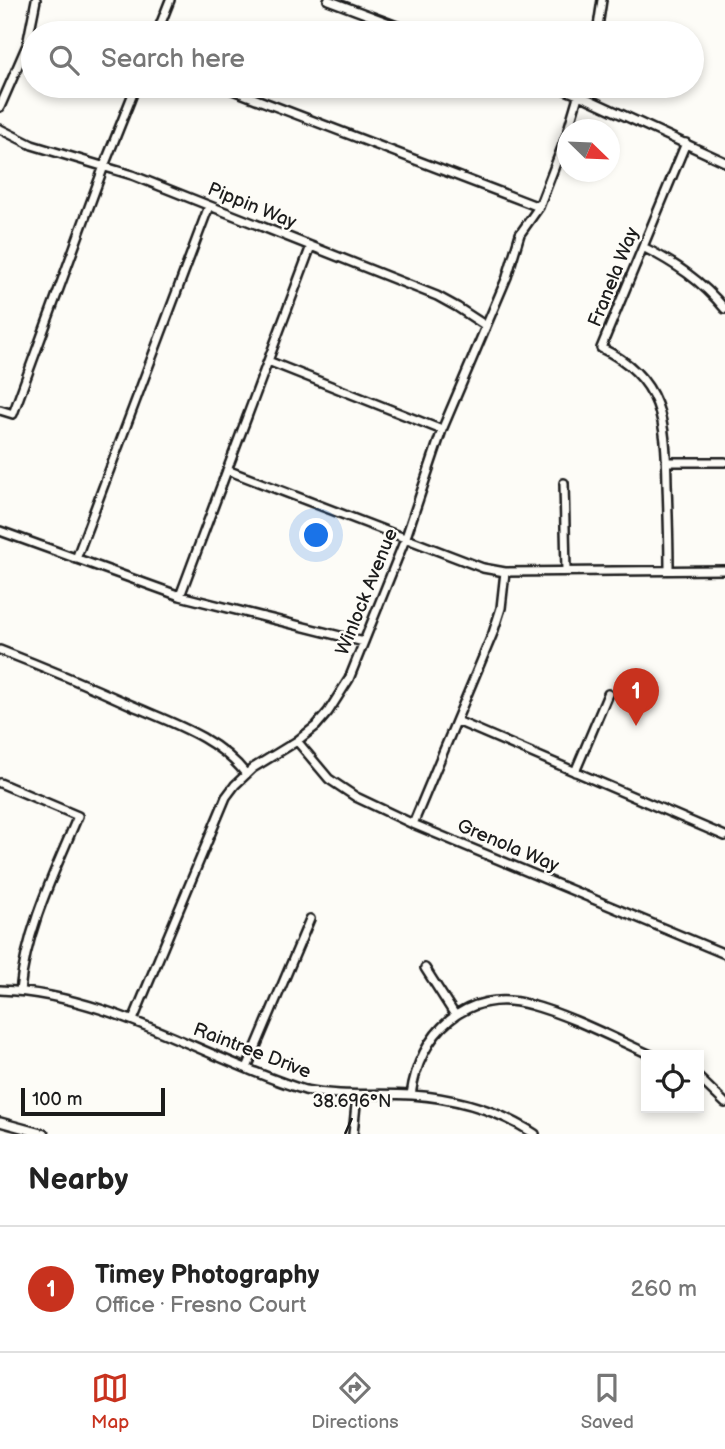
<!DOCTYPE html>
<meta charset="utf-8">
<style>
body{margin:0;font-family:"Balsamiq Sans",sans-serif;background:#f2f2f2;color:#222}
.controls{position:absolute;right:21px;bottom:21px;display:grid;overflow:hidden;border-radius:0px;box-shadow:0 4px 10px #0003}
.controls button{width:63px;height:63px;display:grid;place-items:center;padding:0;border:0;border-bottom:2px solid #e0e0e0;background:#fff;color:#222;font:35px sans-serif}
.compass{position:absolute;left:557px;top:119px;width:63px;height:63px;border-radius:50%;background:#fff;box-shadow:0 4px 10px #0003;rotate:113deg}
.scale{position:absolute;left:21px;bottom:18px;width:144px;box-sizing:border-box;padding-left:7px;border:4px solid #1c1c1c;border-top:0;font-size:19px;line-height:24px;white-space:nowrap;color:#1c1c1c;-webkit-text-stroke:5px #fdfcf7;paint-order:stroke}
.you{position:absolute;left:317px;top:536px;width:24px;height:24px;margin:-18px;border:5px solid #fff;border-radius:50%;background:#1a73e8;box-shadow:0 0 0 10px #1a73e833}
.badge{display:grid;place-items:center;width:46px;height:46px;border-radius:50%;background:#c8321e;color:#fff;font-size:23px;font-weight:700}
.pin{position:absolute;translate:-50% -58px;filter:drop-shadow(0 2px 4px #0008)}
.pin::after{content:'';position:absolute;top:37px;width:24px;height:21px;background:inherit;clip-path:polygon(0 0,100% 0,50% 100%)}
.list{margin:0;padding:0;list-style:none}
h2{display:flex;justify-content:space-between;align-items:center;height:91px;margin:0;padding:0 28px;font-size:30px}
h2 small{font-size:23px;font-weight:400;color:#767676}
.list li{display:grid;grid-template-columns:46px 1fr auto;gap:21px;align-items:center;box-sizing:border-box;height:126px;padding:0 28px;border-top:2px solid #e0e0e0}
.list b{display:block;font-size:26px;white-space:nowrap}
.list p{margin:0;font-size:23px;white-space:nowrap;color:#767676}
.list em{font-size:23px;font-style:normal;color:#767676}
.icon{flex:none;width:38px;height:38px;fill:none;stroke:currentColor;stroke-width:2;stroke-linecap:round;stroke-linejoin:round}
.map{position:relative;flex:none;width:725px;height:1134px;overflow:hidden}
.search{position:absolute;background:#fff;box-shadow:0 4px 10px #0003;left:21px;right:21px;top:21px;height:77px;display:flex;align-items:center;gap:18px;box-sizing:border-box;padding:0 24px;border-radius:38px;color:#767676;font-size:26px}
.sheet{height:217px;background:#fff}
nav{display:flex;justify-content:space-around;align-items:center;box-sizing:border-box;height:98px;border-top:2px solid #e0e0e0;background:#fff;font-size:19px;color:#767676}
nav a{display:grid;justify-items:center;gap:4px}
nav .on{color:#c8321e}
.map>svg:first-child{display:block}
</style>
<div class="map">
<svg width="725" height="1134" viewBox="0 0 725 1134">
<rect width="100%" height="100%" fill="#fdfcf7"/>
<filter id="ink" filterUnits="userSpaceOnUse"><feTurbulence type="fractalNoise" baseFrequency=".0143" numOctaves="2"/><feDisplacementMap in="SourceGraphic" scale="14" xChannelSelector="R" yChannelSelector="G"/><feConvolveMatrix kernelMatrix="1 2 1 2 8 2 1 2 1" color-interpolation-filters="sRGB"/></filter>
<g filter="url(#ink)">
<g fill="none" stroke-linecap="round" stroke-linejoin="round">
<defs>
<path id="minor" d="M328,0l88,33
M157,33l13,-33
M597,33l5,-33
M222,86l317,121
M555,86l33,13 137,63
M0,107l27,-62 9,-45
M0,129l32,16 100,30 305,121 20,11 29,19
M568,130l13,-44
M643,247c32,16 59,34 82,62
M268,361l174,69
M0,410l13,4 91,-248 32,-80
M667,462h58
M227,470l256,98 22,4 220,-2
M564,483l2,88
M0,531l180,65 184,46
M76,559l133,-353
M669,570c0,-29 -1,-57 -2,-86 -1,-61 -4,-107 -66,-136l85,-205
M180,596l131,-350
M0,650c44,17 87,35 131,55 41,18 86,32 115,69
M457,721l268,115
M297,741l32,38 27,18 57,27 312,130
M575,772l33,-78
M0,783l78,33c-24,57 -52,113 -58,175
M413,824l80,-191 8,-25 4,-36
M425,968l30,47
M0,990c110,4 202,68 305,100 36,7 71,3 107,5 43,3 86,15 123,39
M133,1020l93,-223 9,-12 18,-17 44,-27 19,-15 12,-14 21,-33 57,-142 36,-107 65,-153 13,-43 19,-27 29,-75
M247,1068l63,-149
M699,1078l26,25
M411,1095c8,-61 55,-109 120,-90 38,10 84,34 120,50
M0,1122l44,12
M353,1134l4,-39"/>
</defs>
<use href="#minor" stroke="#1c1c1c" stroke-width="12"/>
<use href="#minor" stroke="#fdfcf7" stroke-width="7"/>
</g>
</g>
<path fill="none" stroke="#1c1c1c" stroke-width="2.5" d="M345,1134l7,-16"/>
<g text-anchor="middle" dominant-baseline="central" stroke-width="5" stroke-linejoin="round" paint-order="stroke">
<g font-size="19" fill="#1c1c1c" stroke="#fdfcf7">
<text transform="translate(252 206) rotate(22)">Pippin Way</text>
<text transform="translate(614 277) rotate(-68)">Franela Way</text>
<text transform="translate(367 592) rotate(-68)">Winlock Avenue</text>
<text transform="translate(508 846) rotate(23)">Grenola Way</text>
<text transform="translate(252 1051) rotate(21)">Raintree Drive</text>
</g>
</g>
<g font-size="18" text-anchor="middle" fill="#1c1c1c" stroke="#fdfcf7" stroke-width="5" stroke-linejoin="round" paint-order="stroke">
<text x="352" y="1107">38.696°N</text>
</g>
</svg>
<div class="controls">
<button><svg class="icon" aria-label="locate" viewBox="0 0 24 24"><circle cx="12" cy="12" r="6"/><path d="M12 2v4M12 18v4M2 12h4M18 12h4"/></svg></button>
</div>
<svg class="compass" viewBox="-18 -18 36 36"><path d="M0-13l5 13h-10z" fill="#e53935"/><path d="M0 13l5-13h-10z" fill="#767676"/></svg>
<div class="scale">100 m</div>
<div class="you"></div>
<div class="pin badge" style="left:636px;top:726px">1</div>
<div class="search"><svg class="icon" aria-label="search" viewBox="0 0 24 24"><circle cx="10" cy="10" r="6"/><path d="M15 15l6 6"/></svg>Search here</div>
</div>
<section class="sheet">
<h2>Nearby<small></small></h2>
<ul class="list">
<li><span class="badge">1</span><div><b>Timey Photography</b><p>Office · Fresno Court</p></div><em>260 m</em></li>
</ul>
</section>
<nav>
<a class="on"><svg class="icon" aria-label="map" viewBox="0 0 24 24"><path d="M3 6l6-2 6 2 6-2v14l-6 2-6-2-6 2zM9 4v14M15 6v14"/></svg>Map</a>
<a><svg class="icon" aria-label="directions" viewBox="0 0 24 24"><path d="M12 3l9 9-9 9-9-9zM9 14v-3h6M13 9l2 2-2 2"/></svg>Directions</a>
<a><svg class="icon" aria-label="saved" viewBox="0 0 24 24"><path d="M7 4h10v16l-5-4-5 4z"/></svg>Saved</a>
</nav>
